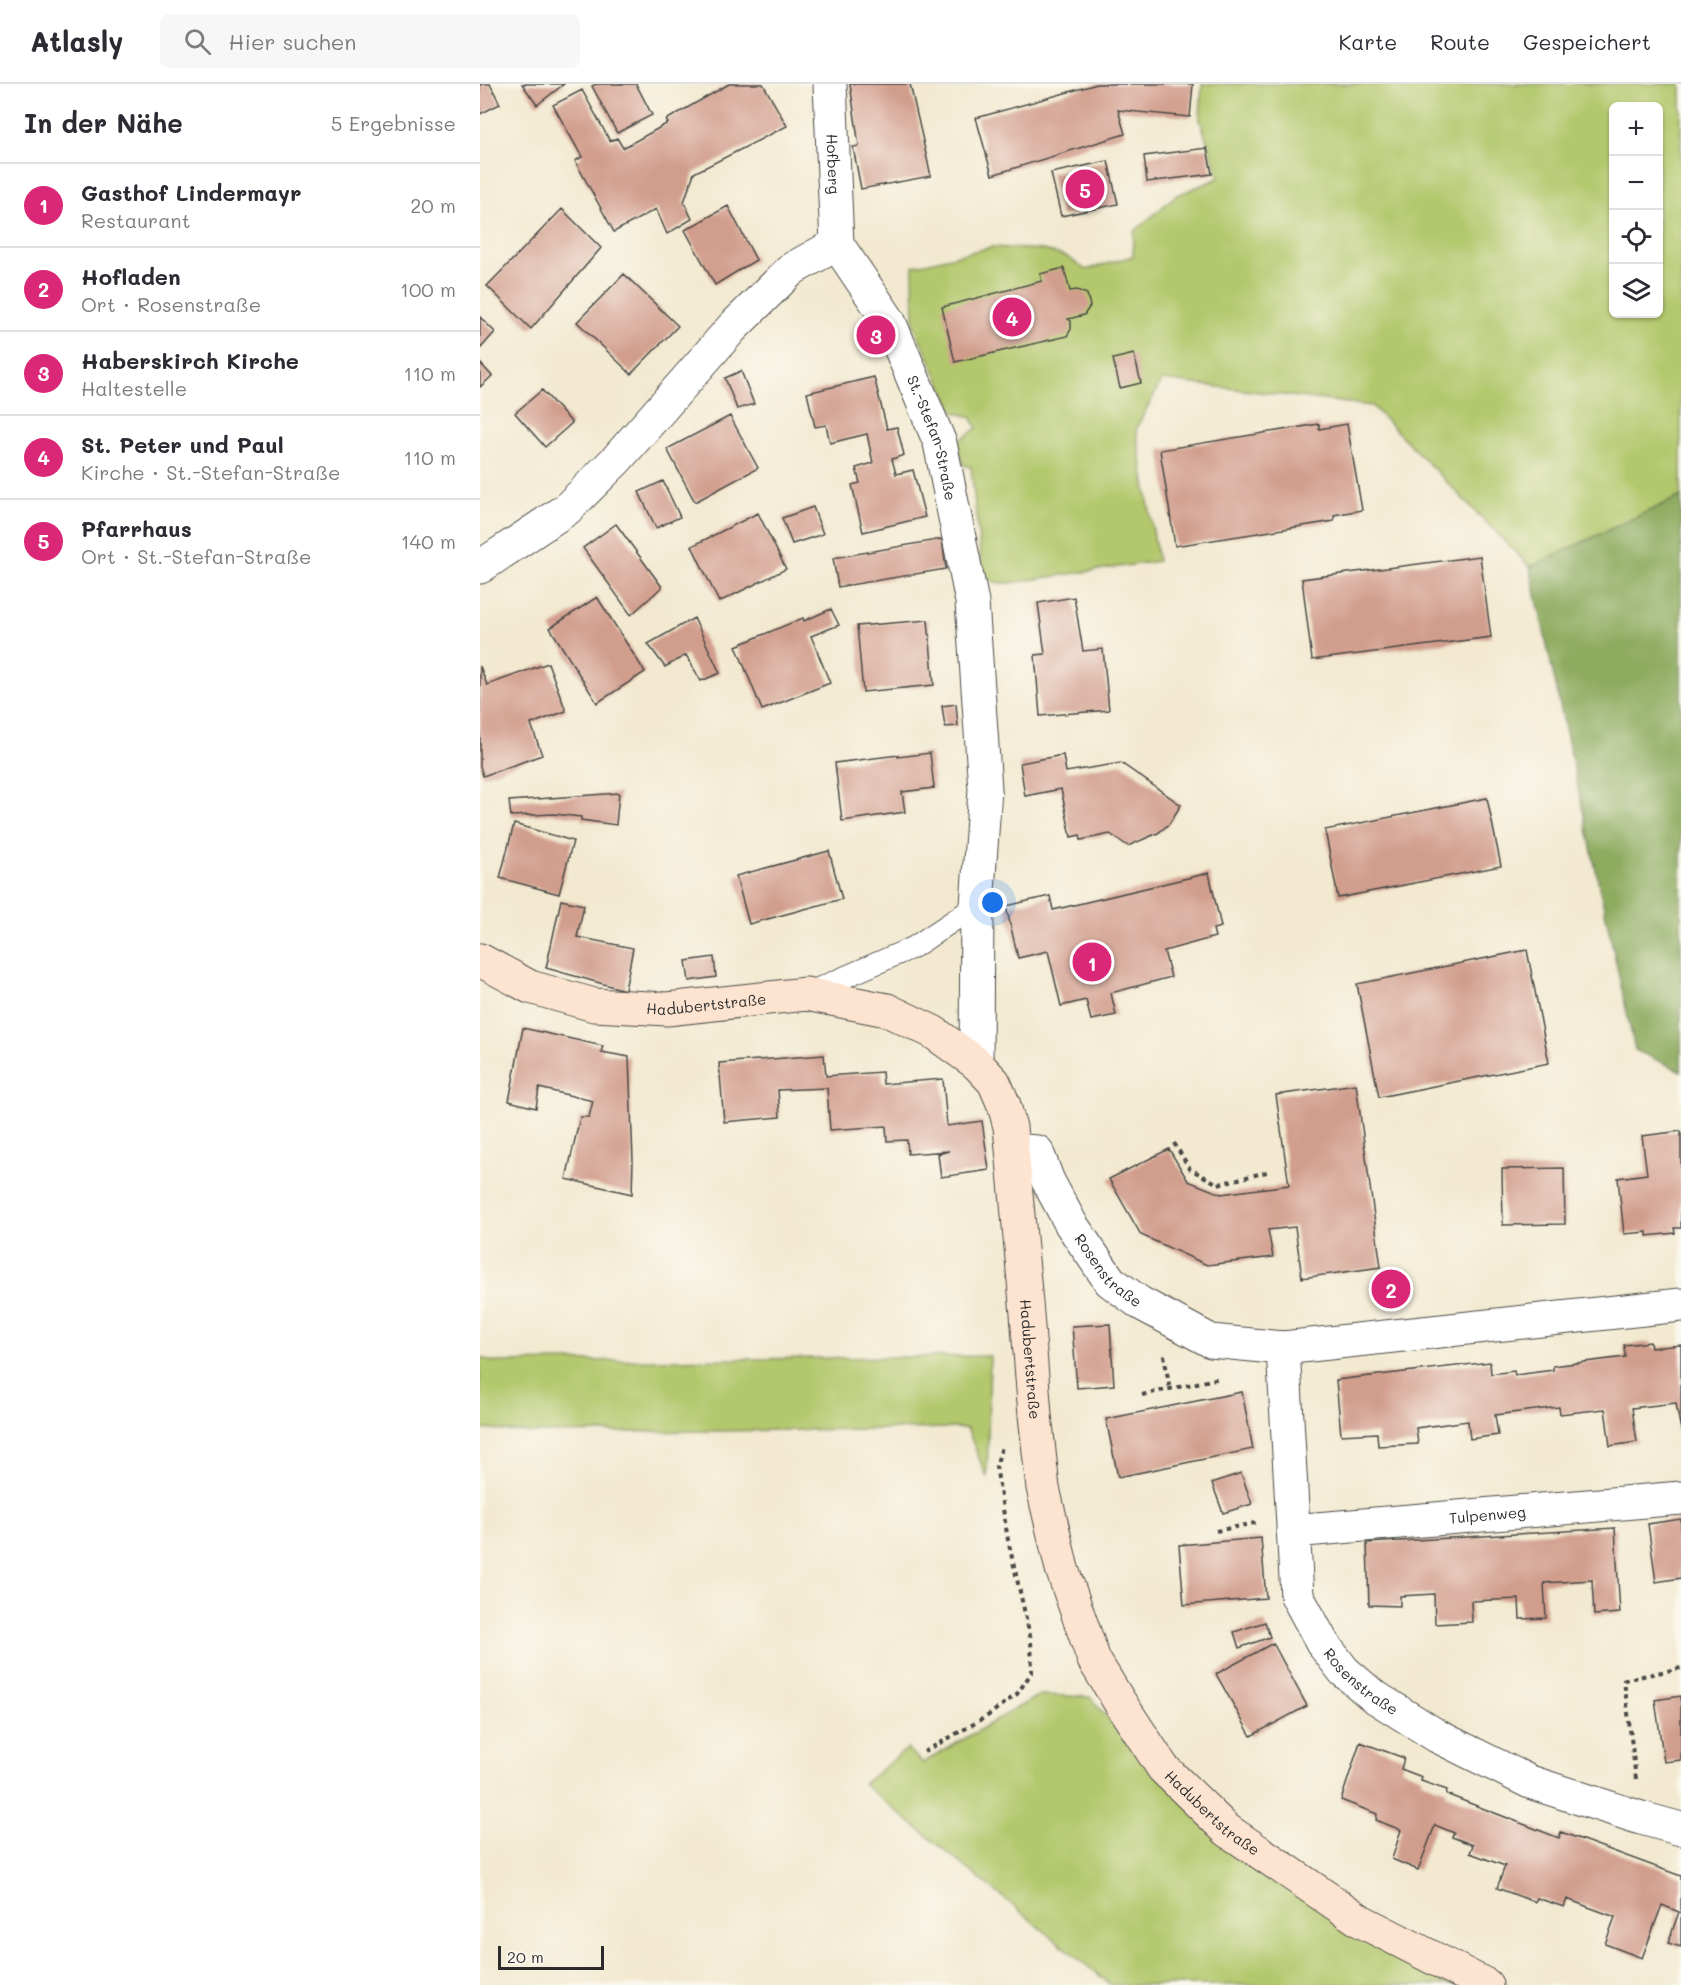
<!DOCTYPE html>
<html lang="de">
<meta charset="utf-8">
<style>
body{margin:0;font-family:Mali,sans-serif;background:#f7f7f7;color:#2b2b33}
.controls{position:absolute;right:18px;top:18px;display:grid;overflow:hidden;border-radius:9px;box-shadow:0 2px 4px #0004}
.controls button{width:54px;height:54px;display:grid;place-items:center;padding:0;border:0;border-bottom:2px solid #e1e1e2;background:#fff;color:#2b2b33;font:30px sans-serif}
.scale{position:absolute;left:18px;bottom:15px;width:106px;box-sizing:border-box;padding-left:6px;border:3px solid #2b2b2b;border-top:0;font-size:16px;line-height:21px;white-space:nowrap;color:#2b2b2b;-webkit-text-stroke:4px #fbf7ec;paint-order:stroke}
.you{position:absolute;left:513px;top:819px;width:21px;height:21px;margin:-15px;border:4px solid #fff;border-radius:50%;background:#1a73e8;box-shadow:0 0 0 9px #1a73e833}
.badge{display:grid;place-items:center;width:39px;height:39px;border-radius:50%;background:#db2777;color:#fff;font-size:20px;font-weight:700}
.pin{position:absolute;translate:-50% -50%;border:3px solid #fff;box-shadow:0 2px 6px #0006}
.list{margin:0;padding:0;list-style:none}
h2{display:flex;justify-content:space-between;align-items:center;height:78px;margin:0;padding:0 24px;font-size:26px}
h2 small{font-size:20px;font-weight:400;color:#7c7c81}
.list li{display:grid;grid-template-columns:39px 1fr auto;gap:18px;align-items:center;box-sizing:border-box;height:84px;padding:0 24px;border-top:2px solid #e1e1e2}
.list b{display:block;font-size:22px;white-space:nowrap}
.list p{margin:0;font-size:20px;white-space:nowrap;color:#7c7c81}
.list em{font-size:20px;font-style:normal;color:#7c7c81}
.icon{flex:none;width:33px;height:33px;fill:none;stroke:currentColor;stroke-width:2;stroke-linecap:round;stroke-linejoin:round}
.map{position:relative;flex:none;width:1201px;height:1901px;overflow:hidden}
header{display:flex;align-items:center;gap:36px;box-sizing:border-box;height:84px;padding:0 30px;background:#fff;border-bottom:2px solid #e1e1e2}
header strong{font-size:28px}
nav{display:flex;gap:33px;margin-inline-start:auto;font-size:21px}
.search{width:420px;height:54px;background:#f7f7f7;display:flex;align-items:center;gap:15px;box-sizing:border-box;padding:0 21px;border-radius:9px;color:#7c7c81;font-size:22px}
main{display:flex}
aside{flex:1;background:#fff}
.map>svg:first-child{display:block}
</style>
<header>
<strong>Atlasly</strong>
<div class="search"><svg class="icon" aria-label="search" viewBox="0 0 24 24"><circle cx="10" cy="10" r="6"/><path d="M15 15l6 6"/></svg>Hier suchen</div>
<nav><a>Karte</a><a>Route</a><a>Gespeichert</a></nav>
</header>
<main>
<aside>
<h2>In der Nähe<small>5 Ergebnisse</small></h2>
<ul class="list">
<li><span class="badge">1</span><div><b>Gasthof Lindermayr</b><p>Restaurant</p></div><em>20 m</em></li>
<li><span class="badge">2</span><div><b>Hofladen</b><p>Ort · Rosenstraße</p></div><em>100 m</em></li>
<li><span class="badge">3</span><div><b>Haberskirch Kirche</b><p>Haltestelle</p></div><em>110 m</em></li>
<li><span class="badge">4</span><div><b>St. Peter und Paul</b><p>Kirche · St.-Stefan-Straße</p></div><em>110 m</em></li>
<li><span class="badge">5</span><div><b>Pfarrhaus</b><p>Ort · St.-Stefan-Straße</p></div><em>140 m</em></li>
</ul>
</aside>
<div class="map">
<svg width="1201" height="1901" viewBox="0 0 1201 1901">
<rect width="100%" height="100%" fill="#fbf7ec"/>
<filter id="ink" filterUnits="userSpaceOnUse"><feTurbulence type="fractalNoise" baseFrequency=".0167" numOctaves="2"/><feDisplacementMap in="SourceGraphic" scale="12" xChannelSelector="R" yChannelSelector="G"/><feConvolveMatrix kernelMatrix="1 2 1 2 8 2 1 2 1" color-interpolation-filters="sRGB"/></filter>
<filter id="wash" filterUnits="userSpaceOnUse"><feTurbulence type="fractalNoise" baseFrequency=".008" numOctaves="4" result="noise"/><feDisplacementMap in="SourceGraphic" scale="24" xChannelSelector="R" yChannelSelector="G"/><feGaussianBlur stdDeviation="1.35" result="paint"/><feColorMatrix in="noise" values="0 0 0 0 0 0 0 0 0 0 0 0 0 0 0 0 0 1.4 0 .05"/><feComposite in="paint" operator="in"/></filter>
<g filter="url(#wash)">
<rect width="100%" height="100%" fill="#f2e9d0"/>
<path fill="#b3c86d" stroke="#6f7a4c" stroke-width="1.5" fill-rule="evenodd" d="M722,0h479v412l-151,71 -158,-161 -210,-26 -26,49 22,132 -149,22c-13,1 -20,-1 -27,-13l-11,-103 -8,-2 -6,-23 20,-14 -6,-11 -17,-5 -40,-86 -1,-60 79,-19 52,3 23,7 19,13 47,-14 1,-24 41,-36 44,-18 -19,-58zM1134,22h44v208h-44z
M510,1272l-3,122 -20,-50 -434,5 -53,-4v-72l13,5z
M559,1611l51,2 67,78 301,210h-347l-248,-201 44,-35 16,14z"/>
<path fill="#8eac60" stroke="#5c6c46" stroke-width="1.5" d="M1201,412v575l-46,-21 -105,-483z"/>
<g id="blocks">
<path fill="#d19d8d" d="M0,0h10l10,20 -20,10z
M42,0h42l-27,21z
M116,0h40l16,31 -35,18 -25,-47z
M249,0h34l24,42 -93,47 -10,29 8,17 -25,15 -11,-25 -42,23 -39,-71 7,-4 -29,-52 29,-15 28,51 7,-3 6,10 45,-25 -2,-3z
M370,0h60l21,92 -70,13 -8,-42 6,-1z
M617,0h96l-3,33 -72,-7 7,24 -133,41 -16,-57z
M727,64l5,26 -65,8 -3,-26z
M628,77l10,43 -57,12 -10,-43z
M248,122l28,54 -41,25 -30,-55z
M82,125l39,39 -70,81 -44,-43z
M584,184l6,23 7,-1 10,4 3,12 -6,9 -16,4 3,2v8l-4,7 -112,26 -13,-55 100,-26 -2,-7z
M144,190l54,52 -47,48 -54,-52z
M0,233l15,15 -15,17z
M397,239l9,22 -18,7 -9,-22z
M654,270l7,29 -21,5 -7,-29z
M0,279l12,13 -12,11z
M261,287l13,33 -17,5 -12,-31z
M394,293l13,52 10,-2 7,28 -12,4 4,15 17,-4 12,47 -62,15 -11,-47 8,-2 -4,-15 17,-5 -6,-29 -37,9 -4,-18 -11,2 -8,-34z
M62,306l30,33 -27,24 -30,-34z
M250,332l28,52 -63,34 -28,-53z
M839,340v5l28,-5 15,86 -28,5v6l-159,25 -15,-96z
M183,397l17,36 -24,11 -17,-36z
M333,423l10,27 -31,10 -10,-26z
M278,429l28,56 -67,33 -27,-56z
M136,440l46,63 -31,28 -48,-67z
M462,455l4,30 -108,18 -5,-29z
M1000,472l11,81 -179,23 -10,-81z
M117,513l48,75 -48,31 -47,-75z
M594,513l9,54 20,-2 6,61 -69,6 -5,-61 10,-1 -7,-51z
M351,525l8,16 -28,11 19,47 -68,27 -26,-64 67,-28 1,3z
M214,534l26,55 -19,8 -15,-26 -21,12 -17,-23z
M448,536l6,65 -71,7 -6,-66z
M68,579l18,48 -35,13 11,31 -59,21 -3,-10v-100l7,19z
M476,620l2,22 -13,1 -3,-21z
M450,669l4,35 -32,4 3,20 -63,9 -7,-58 63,-8v2z
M583,671l3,17 55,-9 60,42 -12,19 -11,9 -30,13 -18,-12 -29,6 -1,-5 -9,2 -10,-48 -36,7 -5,-33z
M139,709l-3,32 -35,-5v-3l-27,-3 -43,2 -2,-15z
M1007,714l14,68 -163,32 -13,-68z
M34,740l59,17 -14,53 -59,-16z
M349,767l13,48 -93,25 -13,-48z
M729,789l12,54 -8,2 2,8 -51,14 7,26 -60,16 5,22 -25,5 -5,-20 -25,6 -13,-55 -30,7 -12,-52 44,-10 3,14z
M81,816l23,5 -7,32 56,11 -8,42 -79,-22z
M1047,866l22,113 -170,34 -22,-113z
M234,873l2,20 -27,4 -3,-20z
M43,944l80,18 -2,6 28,5 4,103 -1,34 -66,-15 14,-62h9l4,-16 -54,-13 -3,20 -27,-7z
M344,971l2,21 56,-4 1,12 60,-5 4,47 35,-5 7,49 -48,7 -3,-23 11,-3 -41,3 -1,-14 -20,1 -1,-15 -56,4 -3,-42 -49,2 2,27 -56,5 -5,-59z
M876,1000l25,183 -79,11 -7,-51 -27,3 5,27 -66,8 -66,-30 -32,-56 60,-30 19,32 33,13 68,-9 -13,-90z
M1201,1047v97h-7l1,5 -28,3v-4l-23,2 -6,-56 29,-4 -5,-38z
M1084,1084l1,56 -62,1 -1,-56z
M922,1190l2,28 -24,2 -2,-28z
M630,1240l4,61 -37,3 -5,-62z
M1170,1258l1,6 30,-3v86l-5,-28 -44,5 5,34 -27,4 -5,-37 -45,5 -1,-7 -64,8 3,20 -28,4 -2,-18 -52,7 2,16 -40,2 -1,-13 -36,2 -5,-55 154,-18 1,12 23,-3 1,4 38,-5v-4l72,-9 -1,-12z
M762,1308l11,57 -135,28 -12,-58z
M761,1389l11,31 -29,9 -11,-30z
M1201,1435v59l-25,4 -8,-58z
M1135,1444l5,85 -26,2 -2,-35 -48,3 2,35 -26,1 -1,-20 -48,2 1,21 -37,2 -1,-30 -34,2v10l-31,-1 -2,-62z
M781,1454l5,60 -82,7 -5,-60z
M785,1538l5,15 -31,11 -5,-16z
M793,1559l34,63 -56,30 -35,-62z
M1201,1612v64l-17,2 -9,-62z
M880,1658l44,16 -3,11 21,8 -1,4 26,9 -1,4 113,44 2,-6 120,44v71l-13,-4 11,-31 -17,-7 -20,53 -37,-14 10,-27 -48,-18 -3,8 -27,-9 -2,4 -38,-14 8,-22 -35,-13 3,-8 -21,-8 2,-4 -19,-8 -17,45 -26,-11 9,-29 -25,-10 1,-6 -36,-14z"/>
</g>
</g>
<g filter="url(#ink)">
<use href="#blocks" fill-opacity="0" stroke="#494844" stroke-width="1.5"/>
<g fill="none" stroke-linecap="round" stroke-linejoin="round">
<defs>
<path id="lane" d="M328,909l106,-46 63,-42"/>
<g id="street">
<path id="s1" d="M350,0l7,160"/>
<path id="s2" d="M357,160l52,77 51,122 32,159 13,187 -8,116 -1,158"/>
<path d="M0,483l87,-58 50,-50 115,-131 60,-59 45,-25"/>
<path id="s3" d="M533,1066l24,2 11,29 23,43 39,57 30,22 71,38 72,7 398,-43"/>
<path id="s4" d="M803,1264l14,248 26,48 21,27 28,24 65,41 93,46 111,36 40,11"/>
<path id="s5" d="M813,1447l388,-33"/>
</g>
<g id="secondary">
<path id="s6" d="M0,876l50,27 64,18 73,4 139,-15 81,16 46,22 43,31 18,19 10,23 6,22 17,187 8,101 8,73 19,81 32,91 25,41 44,67 64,62 134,91 125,64"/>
</g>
</defs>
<use href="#lane" stroke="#494844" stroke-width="23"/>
<use href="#street" stroke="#494844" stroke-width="35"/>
<use href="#secondary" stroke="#494844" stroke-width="35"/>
<path stroke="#494844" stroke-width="4" stroke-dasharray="4.5 4.5" stroke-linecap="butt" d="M694,1059l16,26 28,15 49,-12
M684,1271l6,35
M662,1311l78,-17
M736,1447l44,-9
M444,1668l62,-35 31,-23 15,-22 -1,-32 -23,-100 -12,-74 6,-19
M1156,1695l-12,-99 57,-12"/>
<use href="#lane" stroke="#fff" stroke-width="21"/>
<use href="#street" stroke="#fff" stroke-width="33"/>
<use href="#secondary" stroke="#fde4d1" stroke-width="33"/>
</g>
</g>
<g text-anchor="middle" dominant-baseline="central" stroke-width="4.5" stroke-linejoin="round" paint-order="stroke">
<g font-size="15" fill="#2b2b2b" stroke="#fbf7ec">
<text stroke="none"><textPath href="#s1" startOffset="80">Hofberg</textPath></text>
<text stroke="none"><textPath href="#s2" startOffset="218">St.-Stefan-Straße</textPath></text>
<text stroke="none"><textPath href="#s6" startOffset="236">Hadubertstraße</textPath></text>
<text stroke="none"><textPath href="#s3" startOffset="164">Rosenstraße</textPath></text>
<text stroke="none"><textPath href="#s6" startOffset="830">Hadubertstraße</textPath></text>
<text stroke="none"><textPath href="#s5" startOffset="195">Tulpenweg</textPath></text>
<text stroke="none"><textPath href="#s4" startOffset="357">Rosenstraße</textPath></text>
<text stroke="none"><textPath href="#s6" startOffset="1334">Hadubertstraße</textPath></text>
</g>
</g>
</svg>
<div class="controls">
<button>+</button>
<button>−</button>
<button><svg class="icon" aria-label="locate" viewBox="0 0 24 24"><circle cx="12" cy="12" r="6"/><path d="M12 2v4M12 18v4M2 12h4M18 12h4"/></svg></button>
<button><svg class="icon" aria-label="layers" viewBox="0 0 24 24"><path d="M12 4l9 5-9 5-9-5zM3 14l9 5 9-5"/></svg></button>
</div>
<div class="scale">20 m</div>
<div class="you"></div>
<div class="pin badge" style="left:612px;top:878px">1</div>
<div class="pin badge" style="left:911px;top:1205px">2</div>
<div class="pin badge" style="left:396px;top:251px">3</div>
<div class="pin badge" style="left:532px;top:233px">4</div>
<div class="pin badge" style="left:605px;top:105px">5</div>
</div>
</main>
